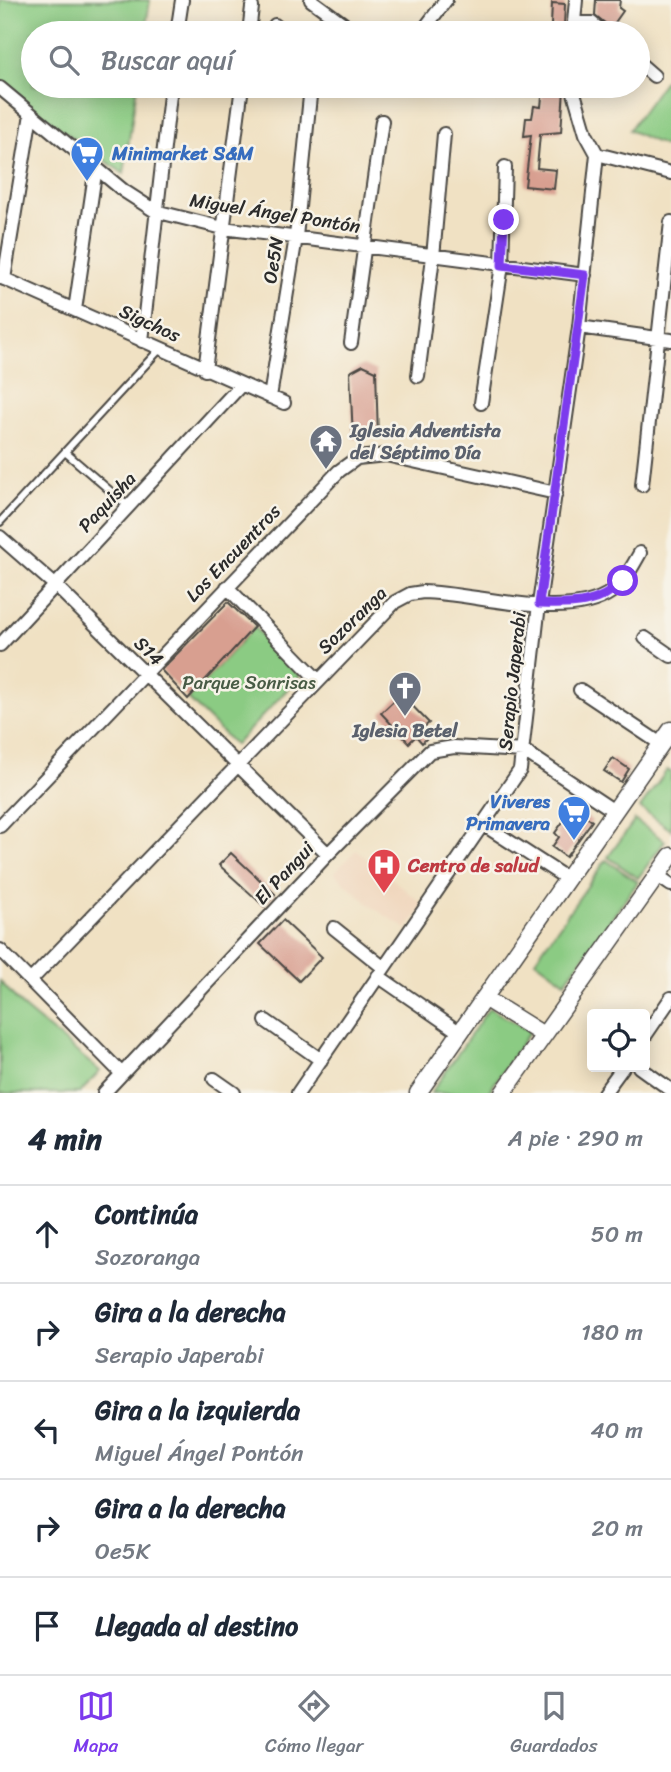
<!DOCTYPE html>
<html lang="es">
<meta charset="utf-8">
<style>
body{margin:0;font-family:Sriracha,sans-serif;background:#f2f2f3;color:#1f2937}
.controls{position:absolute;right:21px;bottom:21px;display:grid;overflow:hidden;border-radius:7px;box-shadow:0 4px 18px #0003}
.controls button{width:63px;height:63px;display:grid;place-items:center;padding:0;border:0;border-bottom:2px solid #e0e1e3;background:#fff;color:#1f2937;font:35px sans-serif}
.stop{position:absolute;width:21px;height:21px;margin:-16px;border:5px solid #7c3aed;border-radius:50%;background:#fff}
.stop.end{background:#7c3aed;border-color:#fff;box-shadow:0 2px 7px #0008}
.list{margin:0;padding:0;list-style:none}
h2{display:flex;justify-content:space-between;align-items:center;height:91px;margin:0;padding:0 28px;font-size:30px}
h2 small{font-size:23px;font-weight:400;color:#747a83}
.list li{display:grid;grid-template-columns:46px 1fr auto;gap:21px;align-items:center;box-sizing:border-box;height:98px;padding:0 28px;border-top:2px solid #e0e1e3}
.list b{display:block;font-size:26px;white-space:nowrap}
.list p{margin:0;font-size:23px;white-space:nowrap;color:#747a83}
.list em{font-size:23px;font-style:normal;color:#747a83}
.icon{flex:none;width:38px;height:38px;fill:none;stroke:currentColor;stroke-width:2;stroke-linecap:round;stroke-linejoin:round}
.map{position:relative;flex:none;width:671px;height:1093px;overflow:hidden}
.search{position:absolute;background:#fff;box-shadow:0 4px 18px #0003;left:21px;right:21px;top:21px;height:77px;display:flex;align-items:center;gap:18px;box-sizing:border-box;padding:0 24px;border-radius:38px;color:#747a83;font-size:26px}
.sheet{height:581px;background:#fff}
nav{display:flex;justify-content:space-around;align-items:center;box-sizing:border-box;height:98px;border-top:2px solid #e0e1e3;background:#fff;font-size:19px;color:#747a83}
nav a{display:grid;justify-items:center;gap:4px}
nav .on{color:#7c3aed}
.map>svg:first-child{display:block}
</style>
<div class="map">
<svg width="671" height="1093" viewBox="0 0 671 1093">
<rect width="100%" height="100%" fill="#f7f3e8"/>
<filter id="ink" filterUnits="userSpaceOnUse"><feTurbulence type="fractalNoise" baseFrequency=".0143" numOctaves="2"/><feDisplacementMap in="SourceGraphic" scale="14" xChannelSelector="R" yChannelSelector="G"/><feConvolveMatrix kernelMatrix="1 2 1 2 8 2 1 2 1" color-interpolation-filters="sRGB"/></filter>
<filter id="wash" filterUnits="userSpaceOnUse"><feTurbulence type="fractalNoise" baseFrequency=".00686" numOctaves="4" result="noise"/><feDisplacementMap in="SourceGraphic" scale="28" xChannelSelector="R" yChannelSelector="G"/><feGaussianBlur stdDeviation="1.57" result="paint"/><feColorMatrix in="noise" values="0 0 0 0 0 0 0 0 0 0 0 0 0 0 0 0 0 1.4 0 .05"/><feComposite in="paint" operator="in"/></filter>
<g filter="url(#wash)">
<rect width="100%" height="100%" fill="#f0e1c3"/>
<path fill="#f0d6bc" d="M356,850l68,55 -17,24 -35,-22 -38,-34z"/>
<path fill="#8bcb83" stroke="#5b7b57" stroke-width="2" d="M0,0h150l-5,33h-112v53h104l-13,88 -124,-88z
M671,72v77l-42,-19z
M254,627l46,49 -65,69 -47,-46z
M667,770l4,2v58l-31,-22z
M635,820l30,21 -27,37 -30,-21z
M606,860l32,22 -73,100 -30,-22z
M0,981l25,28 75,62 -20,22h-80z
M489,1008l41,23 -42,62h-57z"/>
<g id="blocks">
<path fill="#d89f90" d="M596,0h24l-1,8 4,3 -12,17 -16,-13z
M552,3l13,1 -1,23 -13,-1z
M543,87l21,2 -3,43 -21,2 -3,34 19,2 -2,19 -29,-3 6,-51 -7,1 2,-18h6l2,-12 7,1z
M363,365l13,6 2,66 -25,2 -3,-67z
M228,602l26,25 -66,72 -27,-29z
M401,694l28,29 -5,4 7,7 -9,9 -6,-7 -7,7 -28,-30z
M613,758l16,11 -8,13 -17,-11z
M582,813l10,8 -26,36 -14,-10 7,-10 -4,-4 10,-14 8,6z
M231,853l44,41 -11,12 -45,-41z
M283,920l39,37 -23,24 -39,-37z"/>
</g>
</g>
<g filter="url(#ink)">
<use href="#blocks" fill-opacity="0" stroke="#494642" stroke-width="2"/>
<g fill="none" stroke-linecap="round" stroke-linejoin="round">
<defs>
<path id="service" d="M65,452l64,55
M0,522l160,-173"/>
<path id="minor" d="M311,0l45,33
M574,23h18l12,10
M275,25l7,8
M177,33l5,-33
M249,33l3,-26
M325,33l15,-11
M421,33l25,-33
M573,33l3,-33
M638,62l16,14
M0,88l124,103 31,20 68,17 362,47
M597,154l74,19
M0,277l284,126
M4,279l27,-165
M75,310l21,-143
M579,327l92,13
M142,341l29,-255
M351,343l31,-222
M205,370l37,-284
M418,376l15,-119 11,-123
M270,397l26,-160 15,-151
M481,403l21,-138 3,-98
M642,485l29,-263
M0,537l56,49 272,268
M227,587l91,93
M645,638l26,18
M0,645l241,-260
M580,690l81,54
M484,825l82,53
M0,826l339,-355 18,-13 29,-3 170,38
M658,876l13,9
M334,928l50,40
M0,950l122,124
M378,976l81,56
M31,980l364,-378 15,-8 13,-2c52,1 144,31 188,0 13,-9 21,-25 29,-39
M266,1021l55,39
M645,1036l26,-38
M639,1067l32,23
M214,1079l20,14
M104,1093l224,-239 102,-103 24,-4 70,4 90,60
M298,1093l222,-323 19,-166 40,-277 18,-173 -11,-20 -14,-48
M604,1093l19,-26"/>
<path id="tertiary" d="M484,998l58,36
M418,1093l253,-363
M503,1093l168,-237"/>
</defs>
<use href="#service" stroke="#494642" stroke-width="10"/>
<use href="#minor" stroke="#494642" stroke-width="16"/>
<use href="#tertiary" stroke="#494642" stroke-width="19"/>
<use href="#service" stroke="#fff" stroke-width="6"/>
<use href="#minor" stroke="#fff" stroke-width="12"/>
<use href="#tertiary" stroke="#fff" stroke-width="16"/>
</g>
</g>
<g fill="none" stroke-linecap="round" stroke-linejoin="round" filter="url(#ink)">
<path stroke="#7c3aed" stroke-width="9" d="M504,220l-2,45 83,10 -46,329c34,1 59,2 84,-23"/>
</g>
<defs>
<symbol id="supermarket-pin" viewBox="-11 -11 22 30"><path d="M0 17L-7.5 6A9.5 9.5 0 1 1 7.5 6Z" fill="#3f7fe0" stroke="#f7f3e8"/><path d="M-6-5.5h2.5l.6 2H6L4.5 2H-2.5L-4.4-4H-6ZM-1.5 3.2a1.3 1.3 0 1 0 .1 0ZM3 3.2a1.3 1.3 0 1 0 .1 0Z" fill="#fff"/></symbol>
<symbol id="temple-pin" viewBox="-11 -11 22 30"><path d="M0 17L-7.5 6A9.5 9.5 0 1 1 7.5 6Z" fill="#6b7280" stroke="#f7f3e8"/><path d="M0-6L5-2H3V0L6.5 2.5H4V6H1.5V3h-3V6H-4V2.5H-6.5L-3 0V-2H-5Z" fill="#fff"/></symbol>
<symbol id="church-pin" viewBox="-11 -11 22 30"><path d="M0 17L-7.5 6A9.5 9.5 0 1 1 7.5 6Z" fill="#6b7280" stroke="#f7f3e8"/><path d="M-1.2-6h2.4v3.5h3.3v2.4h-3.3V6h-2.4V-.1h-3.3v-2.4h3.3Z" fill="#fff"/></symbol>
<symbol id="hospital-pin" viewBox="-11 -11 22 30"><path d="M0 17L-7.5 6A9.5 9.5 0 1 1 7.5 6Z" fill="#e0444e" stroke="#f7f3e8"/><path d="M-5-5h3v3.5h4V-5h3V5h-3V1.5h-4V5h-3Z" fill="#fff"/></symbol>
</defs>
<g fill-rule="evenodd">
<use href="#supermarket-pin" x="68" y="134" width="38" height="52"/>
<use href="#temple-pin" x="307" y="422" width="38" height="52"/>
<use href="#church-pin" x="386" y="669" width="38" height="52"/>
<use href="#supermarket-pin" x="555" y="793" width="38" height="52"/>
<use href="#hospital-pin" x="365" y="846" width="38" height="52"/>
</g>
<g text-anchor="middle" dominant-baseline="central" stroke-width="5" stroke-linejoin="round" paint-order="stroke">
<g font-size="19" font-weight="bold" fill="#366cbe" stroke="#f7f3e8" text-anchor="start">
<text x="112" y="153">Minimarket S&amp;M</text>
<text x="550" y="801" text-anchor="end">Viveres<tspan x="550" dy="22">Primavera</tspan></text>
</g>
<g font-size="19" fill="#2b2b2b" stroke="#f7f3e8">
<text transform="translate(275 213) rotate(9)">Miguel Ángel Pontón</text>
<text transform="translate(273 260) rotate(-81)">Oe5N</text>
<text transform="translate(150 323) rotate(25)">Sigchos</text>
<text transform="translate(107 502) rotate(-47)">Paquisha</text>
<text transform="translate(233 553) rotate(-46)">Los Encuentros</text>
<text transform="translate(352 620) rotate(-44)">Sozoranga</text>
<text transform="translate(149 651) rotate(45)">S14</text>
<text transform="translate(512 681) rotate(-84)">Serapio Japerabi</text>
<text transform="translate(284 873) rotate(-47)">El Pangui</text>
</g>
<g font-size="19" font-weight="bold" fill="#5b616d" stroke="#f7f3e8" text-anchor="start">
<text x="350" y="430">Iglesia Adventista<tspan x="350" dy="22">del Séptimo Día</tspan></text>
<text x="405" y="730" text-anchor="middle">Iglesia Betel</text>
</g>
<g font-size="19" fill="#485b45" stroke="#f7f3e8">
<text x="249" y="682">Parque Sonrisas</text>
</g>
<g font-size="19" font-weight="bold" fill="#be3a42" stroke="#f7f3e8" text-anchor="start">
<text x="408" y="865">Centro de salud</text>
</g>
</g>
</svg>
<div class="controls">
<button><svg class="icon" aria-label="locate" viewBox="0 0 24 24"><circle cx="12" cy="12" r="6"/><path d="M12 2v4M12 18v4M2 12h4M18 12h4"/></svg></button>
</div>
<div class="stop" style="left:623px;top:581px"></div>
<div class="stop end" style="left:504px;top:220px"></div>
<div class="search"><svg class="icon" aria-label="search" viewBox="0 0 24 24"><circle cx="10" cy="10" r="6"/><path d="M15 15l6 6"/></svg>Buscar aquí</div>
</div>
<section class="sheet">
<h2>4 min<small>A pie · 290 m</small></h2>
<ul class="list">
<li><svg class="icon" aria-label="ahead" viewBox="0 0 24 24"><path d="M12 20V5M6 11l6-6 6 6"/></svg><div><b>Continúa</b><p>Sozoranga</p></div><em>50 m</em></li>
<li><svg class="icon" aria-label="right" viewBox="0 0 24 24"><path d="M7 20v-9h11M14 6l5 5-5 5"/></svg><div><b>Gira a la derecha</b><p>Serapio Japerabi</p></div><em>180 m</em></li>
<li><svg class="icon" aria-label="left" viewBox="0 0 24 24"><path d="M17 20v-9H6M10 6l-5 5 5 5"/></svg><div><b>Gira a la izquierda</b><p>Miguel Ángel Pontón</p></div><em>40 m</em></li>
<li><svg class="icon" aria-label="right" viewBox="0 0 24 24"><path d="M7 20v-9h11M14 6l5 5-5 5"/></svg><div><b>Gira a la derecha</b><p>Oe5K</p></div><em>20 m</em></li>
<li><svg class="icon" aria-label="arrive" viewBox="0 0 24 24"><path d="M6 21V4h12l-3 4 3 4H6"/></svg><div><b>Llegada al destino</b></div></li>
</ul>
</section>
<nav>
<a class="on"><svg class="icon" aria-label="map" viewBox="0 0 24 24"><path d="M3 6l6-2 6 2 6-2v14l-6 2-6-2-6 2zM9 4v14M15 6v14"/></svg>Mapa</a>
<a><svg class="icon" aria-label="directions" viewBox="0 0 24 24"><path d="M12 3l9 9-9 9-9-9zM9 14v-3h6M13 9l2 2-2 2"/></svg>Cómo llegar</a>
<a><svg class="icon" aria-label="saved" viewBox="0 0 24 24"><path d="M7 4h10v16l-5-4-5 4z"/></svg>Guardados</a>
</nav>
